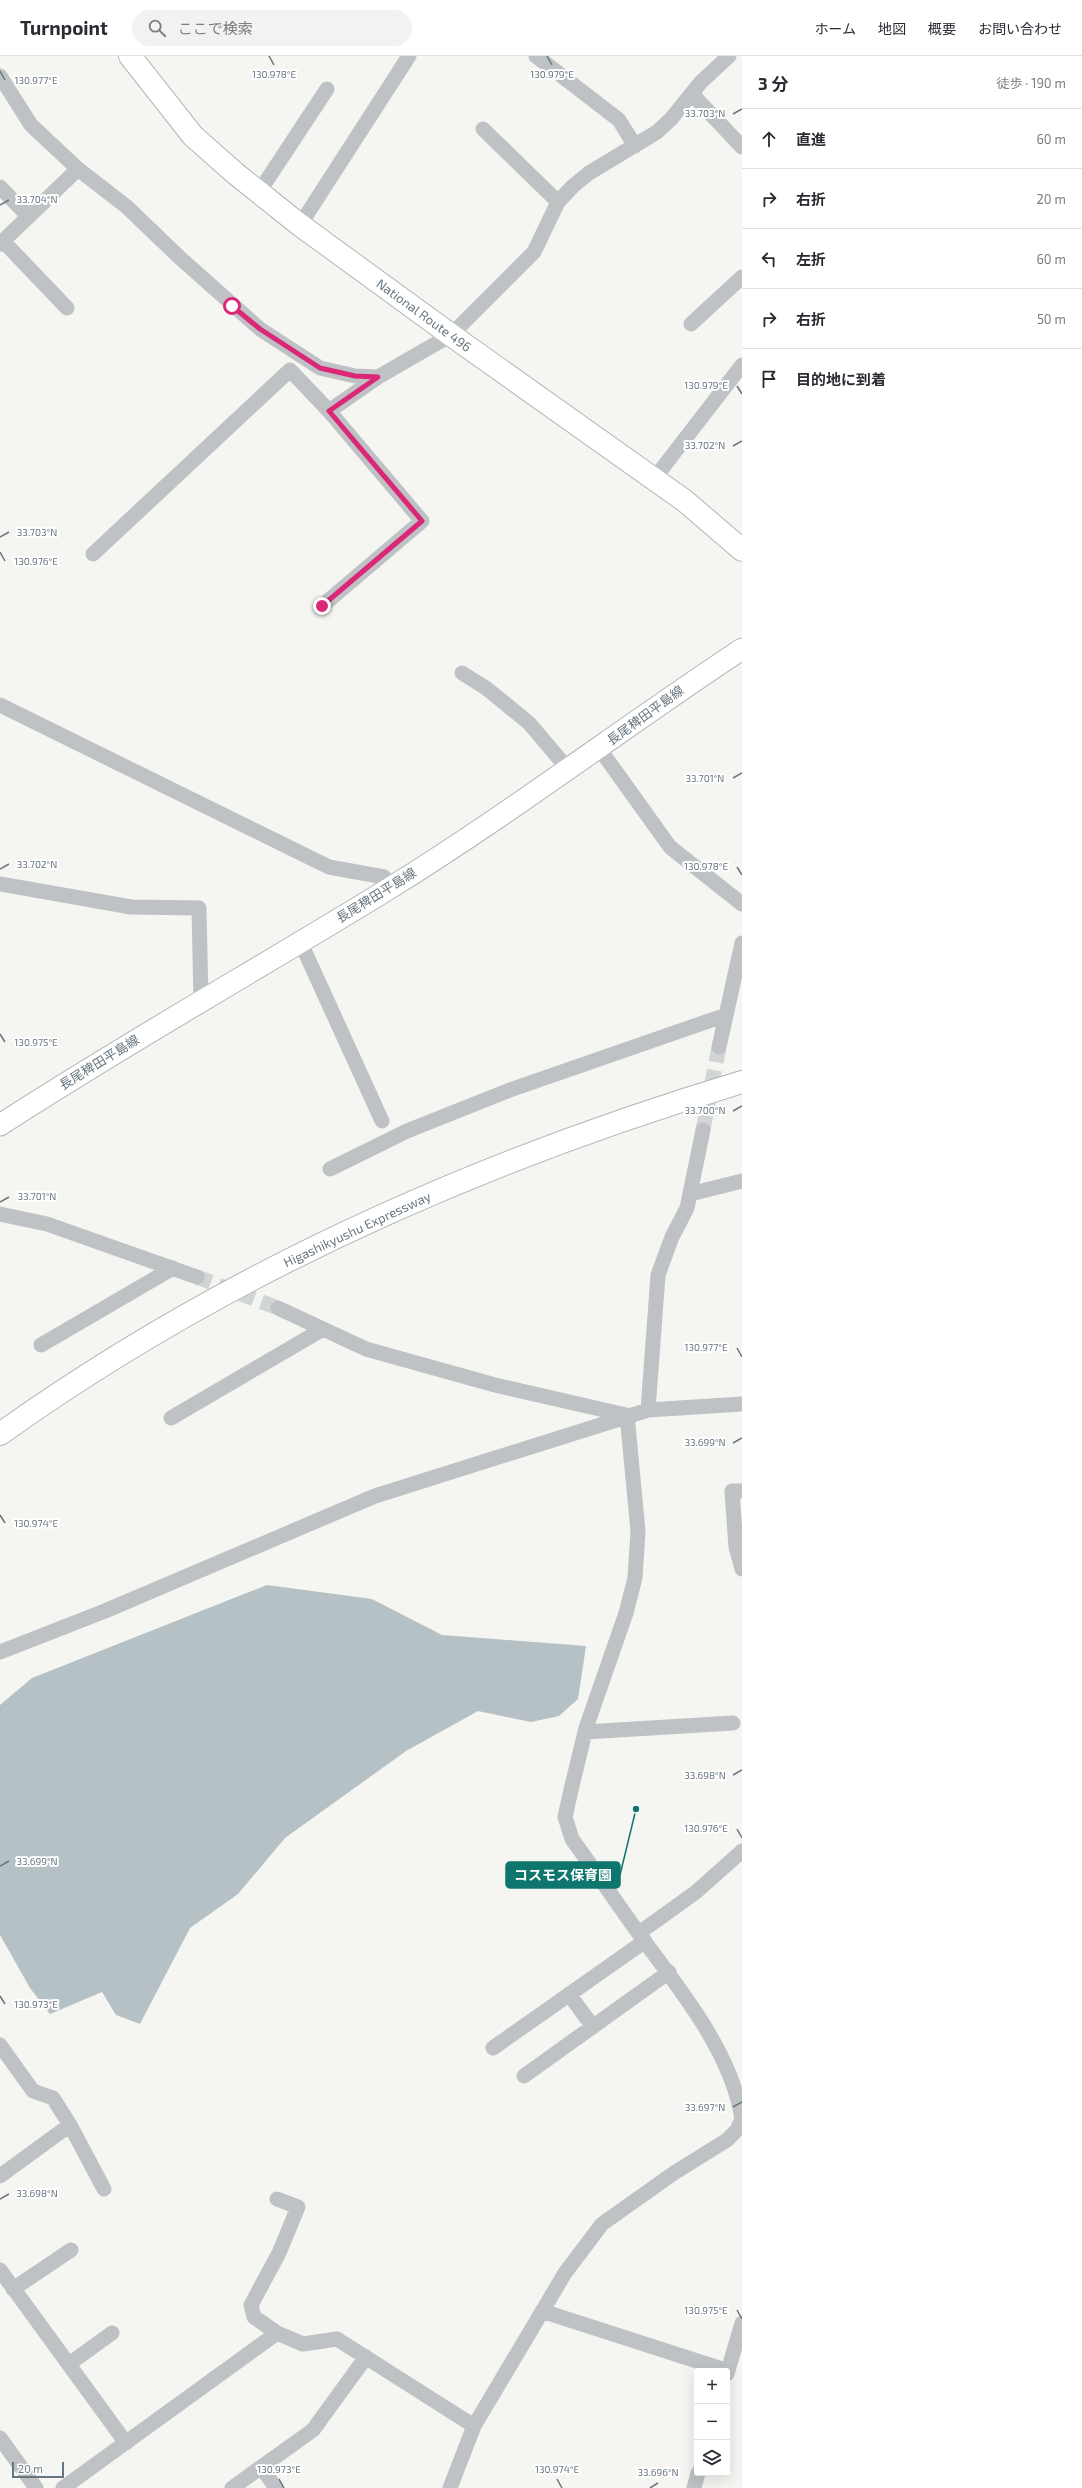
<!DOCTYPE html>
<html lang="ja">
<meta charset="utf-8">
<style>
body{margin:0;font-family:"Exo 2","Noto Sans JP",sans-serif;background:#f2f2f3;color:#2b2b33}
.controls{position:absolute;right:12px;bottom:12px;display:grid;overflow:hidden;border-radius:4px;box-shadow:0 4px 16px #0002}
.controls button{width:36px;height:36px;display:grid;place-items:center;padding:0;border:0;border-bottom:1px solid #e1e1e2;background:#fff;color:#2b2b33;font:20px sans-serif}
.scale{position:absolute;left:12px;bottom:10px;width:52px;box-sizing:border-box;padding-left:4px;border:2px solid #667680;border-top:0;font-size:11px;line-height:14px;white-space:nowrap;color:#667680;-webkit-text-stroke:3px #fff;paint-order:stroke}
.stop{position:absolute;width:12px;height:12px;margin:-9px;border:3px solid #db2777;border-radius:50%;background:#fff}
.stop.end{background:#db2777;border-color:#fff;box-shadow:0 1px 4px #0008}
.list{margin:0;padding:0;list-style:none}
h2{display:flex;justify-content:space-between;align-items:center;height:52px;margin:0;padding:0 16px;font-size:17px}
h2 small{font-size:13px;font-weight:400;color:#7c7c81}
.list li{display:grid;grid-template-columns:26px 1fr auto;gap:12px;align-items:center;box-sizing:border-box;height:60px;padding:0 16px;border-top:1px solid #e1e1e2}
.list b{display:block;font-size:15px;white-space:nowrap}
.list em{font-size:13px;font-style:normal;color:#7c7c81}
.icon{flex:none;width:22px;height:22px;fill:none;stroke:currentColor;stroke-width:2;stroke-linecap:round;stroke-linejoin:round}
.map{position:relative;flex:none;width:742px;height:2432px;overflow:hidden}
header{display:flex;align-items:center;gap:24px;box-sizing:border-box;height:56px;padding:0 20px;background:#fff;border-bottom:1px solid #e1e1e2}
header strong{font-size:19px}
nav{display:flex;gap:22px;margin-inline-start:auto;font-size:14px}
.search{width:280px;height:36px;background:#f2f2f3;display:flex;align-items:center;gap:10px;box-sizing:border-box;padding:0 14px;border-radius:22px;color:#7c7c81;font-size:15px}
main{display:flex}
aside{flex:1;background:#fff}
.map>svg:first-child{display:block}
</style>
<header>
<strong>Turnpoint</strong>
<div class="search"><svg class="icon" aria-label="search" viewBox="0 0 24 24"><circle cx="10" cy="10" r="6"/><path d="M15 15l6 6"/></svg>ここで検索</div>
<nav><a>ホーム</a><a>地図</a><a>概要</a><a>お問い合わせ</a></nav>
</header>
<main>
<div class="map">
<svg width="742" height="2432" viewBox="0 0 742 2432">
<rect width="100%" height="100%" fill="#f5f5f1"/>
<path fill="#b5c1c4" d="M267,1529l105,14 70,36 144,11 -8,53 -19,17 -28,6 -53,-11 -72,40 -121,87 -47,56 -48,34 -50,96 -24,-9 -14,-23 -52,22 -20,-26 -30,-53v-230l32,-27z"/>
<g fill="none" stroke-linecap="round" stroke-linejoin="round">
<path stroke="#d1d5d5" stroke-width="15" stroke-dasharray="15 8" stroke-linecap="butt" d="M703,1074l16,-83
M197,1221l81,31"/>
<defs>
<path id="secondary" d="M0,1069c128,-83 260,-157 390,-237 121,-75 234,-161 352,-239"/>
<path id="trunk" d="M130,0l63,80 43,38 64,51 151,110 234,166 57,49"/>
<path id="motorway" d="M0,1378c224,-160 479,-273 742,-352"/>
</defs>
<use href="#secondary" stroke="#b1b6b9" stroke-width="23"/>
<use href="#trunk" stroke="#b1b5b7" stroke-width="24"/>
<use href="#motorway" stroke="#b1b5b7" stroke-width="24"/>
<path stroke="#bec2c5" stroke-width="15" d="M536,0l83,64 16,26
M0,20l31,49 47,44 49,38 52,50 81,72 60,39 35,8 23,1 73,-42 83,-83 24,-50 15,-16 16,-13 68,-41 14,-13 30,-37 28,-26
M692,38l50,53
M483,73l75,73
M0,131l28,29
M259,136l68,-103
M300,169l109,-169
M3,185l64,67
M0,188l78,-75
M691,268l51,-47
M654,423l88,-114
M93,498l197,-184 39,41 49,-34
M322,550l100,-85 -93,-110
M462,617l24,15 43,35 39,46
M0,649l329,162 55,10 7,10
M599,692l71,99 72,57
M0,828l131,23 68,1 2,92
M300,885l82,180
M719,991l23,-104
M330,1113l77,-38 103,-41 216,-75
M690,1138l52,-13
M0,1158l47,10 150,53
M278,1252l88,41 129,36 131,30
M41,1289l132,-77
M648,1354l10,-135 14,-38 15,-29 16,-78
M171,1362l152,-89
M742,1435h-10l4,56 6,22
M0,1596l105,-41 270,-115 273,-86 94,-6
M585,1676l148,-9
M639,1877l57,-41 46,-41
M569,1938l24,33
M0,1989l33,46 20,7 17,27 -70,51
M493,1992l152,-107
M524,2020l145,-104
M70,2069l34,64
M277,2143l21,8 -19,46 -28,52 3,12 23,16 26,11 34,-5 137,87
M0,2214l126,173
M13,2233l58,-39
M542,2255l186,60
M69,2308l43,-31
M727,2318l15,-51
M0,2382l36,50
M261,2411l15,21
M63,2432l214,-155
M232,2432l81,-58 53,-73
M450,2432l24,-62 91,-153 37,-49 72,-51 53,-33 10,-10 5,-11c-10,-66 -61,-128 -100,-181 -24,-33 -46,-66 -70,-99l-7,-22 6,-27 15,-62 40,-115 9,-35 3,-47 -11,-116
M694,2432l4,-15"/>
<use href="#secondary" stroke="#fff" stroke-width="21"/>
<use href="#trunk" stroke="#fff" stroke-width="22"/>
<use href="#motorway" stroke="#fff" stroke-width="22"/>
</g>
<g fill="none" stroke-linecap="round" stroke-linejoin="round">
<path stroke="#db2777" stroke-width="5" d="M232,250l28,23 60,39 35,8 23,1 -49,34 93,110 -100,85"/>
</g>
<path fill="none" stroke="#667680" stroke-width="1.5" d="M269,0l5,9M547,0l5,9M0,15l5,9M733,58l9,-5M0,149l9,-5M737,330l5,8M733,390l9,-5M0,481l9,-5M0,496l5,9M733,722l9,-5M737,811l5,8M0,813l9,-5M0,978l5,8M733,1055l9,-5M0,1146l9,-5M737,1292l5,9M733,1387l9,-5M0,1459l5,8M733,1719l9,-5M737,1773l5,9M0,1810l9,-5M0,1940l5,8M733,2051l9,-5M0,2143l9,-5M737,2254l5,9M279,2423l5,9M557,2423l5,9M650,2432l8,-5"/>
<g text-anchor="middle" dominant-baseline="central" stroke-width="4" stroke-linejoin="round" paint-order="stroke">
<g font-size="13" fill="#667680" stroke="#fff">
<text transform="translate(424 259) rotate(36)">National Route 496</text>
<text transform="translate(645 659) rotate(-36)">長尾稗田平島線</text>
<text transform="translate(376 839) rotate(-32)">長尾稗田平島線</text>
<text transform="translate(99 1006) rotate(-32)">長尾稗田平島線</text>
<text transform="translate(357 1173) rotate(-25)">Higashikyushu Expressway</text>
</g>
</g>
<g font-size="10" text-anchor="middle" fill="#667680" stroke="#fff" stroke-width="4" stroke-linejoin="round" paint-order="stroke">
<text x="274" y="22">130.978°E</text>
<text x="552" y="22">130.979°E</text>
<text x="36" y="28">130.977°E</text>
<text x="705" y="61">33.703°N</text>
<text x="37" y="147">33.704°N</text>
<text x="706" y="333">130.979°E</text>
<text x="705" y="393">33.702°N</text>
<text x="37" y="480">33.703°N</text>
<text x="36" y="509">130.976°E</text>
<text x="705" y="726">33.701°N</text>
<text x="37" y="812">33.702°N</text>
<text x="706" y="814">130.978°E</text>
<text x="36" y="990">130.975°E</text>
<text x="705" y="1058">33.700°N</text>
<text x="37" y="1144">33.701°N</text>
<text x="706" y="1295">130.977°E</text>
<text x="705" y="1390">33.699°N</text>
<text x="36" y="1471">130.974°E</text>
<text x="705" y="1723">33.698°N</text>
<text x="706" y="1776">130.976°E</text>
<text x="37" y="1809">33.699°N</text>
<text x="36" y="1952">130.973°E</text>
<text x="705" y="2055">33.697°N</text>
<text x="37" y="2141">33.698°N</text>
<text x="706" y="2258">130.975°E</text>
<text x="279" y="2417">130.973°E</text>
<text x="557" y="2417">130.974°E</text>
<text x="658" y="2420">33.696°N</text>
</g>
<path fill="none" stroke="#0f766e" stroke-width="1.5" d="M636 1753L620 1819"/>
<circle fill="#0f766e" stroke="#fff" stroke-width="1.5" cx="636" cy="1753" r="4"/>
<rect fill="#0f766e" stroke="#0f766e" stroke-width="1.5" x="506" y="1806" width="114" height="26" rx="4"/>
<g font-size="14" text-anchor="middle" font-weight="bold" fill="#fff">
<text x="563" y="1824">コスモス保育園</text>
</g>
</svg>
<div class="controls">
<button>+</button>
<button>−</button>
<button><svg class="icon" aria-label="layers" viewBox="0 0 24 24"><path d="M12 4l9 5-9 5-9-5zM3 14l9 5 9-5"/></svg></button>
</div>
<div class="scale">20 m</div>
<div class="stop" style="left:232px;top:250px"></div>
<div class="stop end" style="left:322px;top:550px"></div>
</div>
<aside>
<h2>3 分<small>徒歩 · 190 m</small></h2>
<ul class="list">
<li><svg class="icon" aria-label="ahead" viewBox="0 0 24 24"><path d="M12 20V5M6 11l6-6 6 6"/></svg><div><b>直進</b></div><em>60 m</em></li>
<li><svg class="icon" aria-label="right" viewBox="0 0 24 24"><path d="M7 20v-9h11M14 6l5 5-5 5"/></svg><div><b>右折</b></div><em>20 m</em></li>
<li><svg class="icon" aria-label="left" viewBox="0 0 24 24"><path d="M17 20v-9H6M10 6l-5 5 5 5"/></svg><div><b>左折</b></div><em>60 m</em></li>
<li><svg class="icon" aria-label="right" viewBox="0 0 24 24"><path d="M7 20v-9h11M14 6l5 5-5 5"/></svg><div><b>右折</b></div><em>50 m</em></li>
<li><svg class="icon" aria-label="arrive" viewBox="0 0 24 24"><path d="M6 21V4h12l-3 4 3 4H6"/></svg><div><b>目的地に到着</b></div></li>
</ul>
</aside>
</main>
